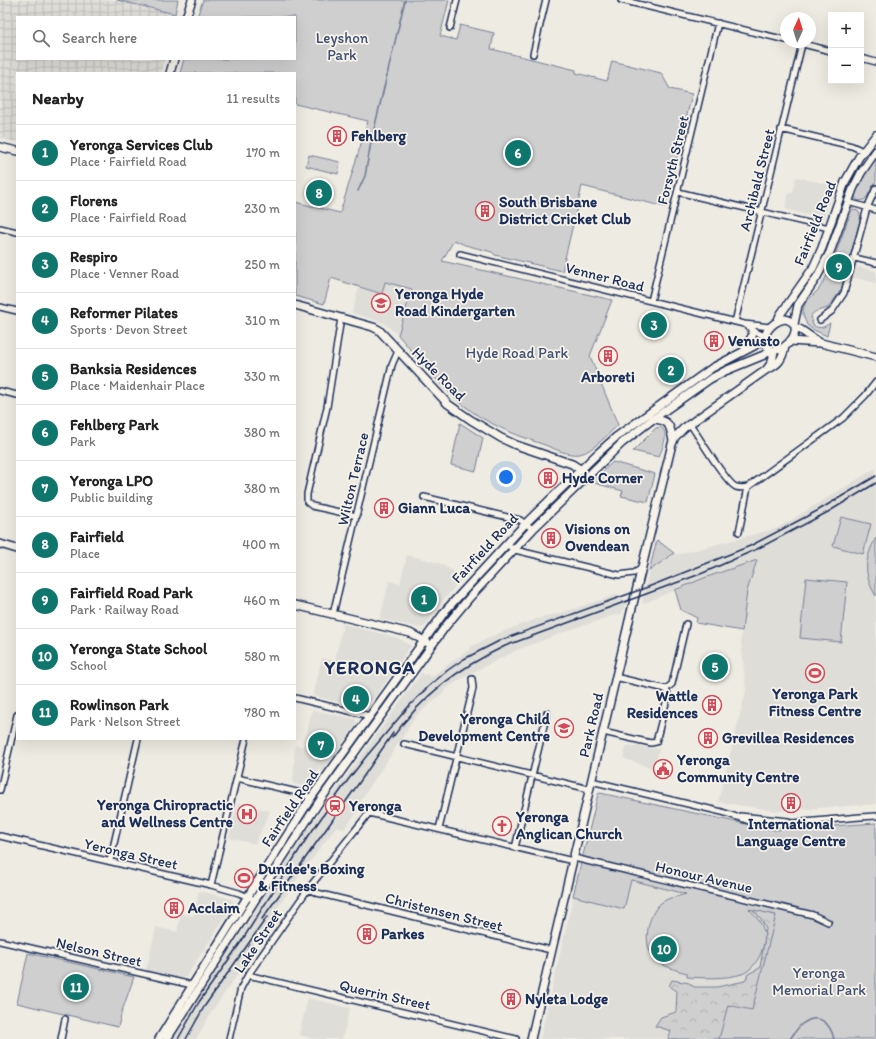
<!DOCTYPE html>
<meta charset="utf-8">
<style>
body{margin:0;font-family:Itim,sans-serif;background:#f6f6f6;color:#222}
.controls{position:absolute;right:12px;top:12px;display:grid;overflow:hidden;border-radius:0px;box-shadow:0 4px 16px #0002}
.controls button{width:36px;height:36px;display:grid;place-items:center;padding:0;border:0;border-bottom:1px solid #e0e0e0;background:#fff;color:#222;font:20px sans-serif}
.compass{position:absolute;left:780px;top:12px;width:36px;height:36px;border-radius:50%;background:#fff;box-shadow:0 4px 16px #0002;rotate:4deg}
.you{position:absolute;left:506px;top:477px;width:14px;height:14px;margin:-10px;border:3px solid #fff;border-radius:50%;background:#1a73e8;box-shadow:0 0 0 6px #1a73e833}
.badge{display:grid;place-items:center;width:26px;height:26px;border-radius:50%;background:#0f766e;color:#fff;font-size:13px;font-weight:700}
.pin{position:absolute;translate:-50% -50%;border:2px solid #fff;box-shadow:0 1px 4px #0006}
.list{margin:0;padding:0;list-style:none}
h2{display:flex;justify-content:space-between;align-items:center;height:52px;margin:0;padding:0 16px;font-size:17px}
h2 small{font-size:13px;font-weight:400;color:#767676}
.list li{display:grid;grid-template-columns:26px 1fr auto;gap:12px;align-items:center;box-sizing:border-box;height:56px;padding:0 16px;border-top:1px solid #e0e0e0}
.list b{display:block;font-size:15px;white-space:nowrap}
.list p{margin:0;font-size:13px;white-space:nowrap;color:#767676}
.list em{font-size:13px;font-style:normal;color:#767676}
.icon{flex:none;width:22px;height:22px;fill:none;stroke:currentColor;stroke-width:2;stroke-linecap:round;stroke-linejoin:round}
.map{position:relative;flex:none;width:876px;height:1039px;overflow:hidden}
.search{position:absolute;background:#fff;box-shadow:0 4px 16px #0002;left:16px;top:16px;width:280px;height:44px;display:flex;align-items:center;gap:10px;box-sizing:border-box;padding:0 14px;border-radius:0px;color:#767676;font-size:15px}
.panel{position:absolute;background:#fff;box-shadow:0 4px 16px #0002;left:16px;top:72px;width:280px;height:668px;border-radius:0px}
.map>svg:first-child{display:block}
</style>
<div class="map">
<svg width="876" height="1039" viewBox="0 0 876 1039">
<defs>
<pattern id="industrial-grid" width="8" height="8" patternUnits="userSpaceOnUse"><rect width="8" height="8" fill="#deddd8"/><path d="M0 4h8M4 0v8" fill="none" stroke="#bebebc"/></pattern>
<pattern id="forest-crowns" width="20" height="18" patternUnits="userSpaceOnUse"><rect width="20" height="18" fill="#cfcfcf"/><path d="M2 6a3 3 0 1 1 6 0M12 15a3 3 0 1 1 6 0" fill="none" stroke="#b1b2b4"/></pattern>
</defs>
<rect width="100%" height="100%" fill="#eeebe2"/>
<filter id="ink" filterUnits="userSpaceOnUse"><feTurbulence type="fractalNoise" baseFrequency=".025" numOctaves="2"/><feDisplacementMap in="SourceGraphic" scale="8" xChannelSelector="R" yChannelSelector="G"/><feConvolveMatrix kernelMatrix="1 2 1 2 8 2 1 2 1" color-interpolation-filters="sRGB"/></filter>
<g filter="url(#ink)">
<path fill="#deddd8" d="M796,177l39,9 -12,33 -38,-10 4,-16h4z
M858,267l18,4v12l-21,-5z
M385,282l27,7 -14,46 -14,-12 -32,-10 7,-26 23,7z
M876,468v336l-99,7 -59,-9 28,-111 -5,-52 6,-48 10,-31 -53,18 -62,26 7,-33 25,-18 2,2 102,-27z
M407,555l32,8 24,14 -23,27 -13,20 -3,3 -3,1 -41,-9 9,-38 11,3z
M618,594l8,8 -4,11 -47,15 -58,22 -32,16 -31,17 -38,33 -58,89 4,1 -18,23 -8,-2 -36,48 -53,78v8l-35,50 -16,28h-23l16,-28 51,-76 68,-106 114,-157 2,3 3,-1 4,3 40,-29 -1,-1 29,-14 46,-17 13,-2z
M343,624l55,14 13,8 -37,52 -12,9 -49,-11 9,-38 13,3z
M312,710l43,9 2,4 -34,49 -4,-3 -10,13 2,2 -1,1 -8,1 -9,-2 2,-39 9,2z
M627,745l32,4 -5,20 -31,-11z
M238,803l32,8 -15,33 -26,-6z
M580,868l196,47 -24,95 -33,29h-179z
M199,891l29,7 5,2 1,4 -48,73 -6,1 -34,-7 10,-44 21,5 4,-18 12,2z
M308,998l42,10 -8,31h-28l-15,-4z"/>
<path fill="url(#industrial-grid)" d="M0,0h117l58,14 -1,3h-157v42h147l-3,14h-144v69l-17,-4z"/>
<path fill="url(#forest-crowns)" stroke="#757f96" d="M752,909l24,6 3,124h-111l3,-8 -16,-5 6,-9 15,-5 1,-21 -8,-5 3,-6 17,3 5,4h23l28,-6 3,-7 12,-6 6,-39 -5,-10z"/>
<path fill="#cfcfcf" stroke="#757f96" d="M117,0h61l-3,14z
M203,0h246l-9,36 16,4 4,-15 34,8 -3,16 85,21v3l31,8 5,-20 49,12 9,16 22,5 -27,113 -83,-21 -20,85 -67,-16 -3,-3 -27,-7 -11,-5 -12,21 170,39 -22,56 28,69c-9,8 -26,27 -38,29 -11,2 -25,-5 -35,-9 -18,-6 -37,-13 -54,-22 -38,-19 -65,-56 -93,-88l14,-46 -27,-7 -3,12 -51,-16 -7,26 -29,-8v-94l45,11 28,-92 -73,-17v-31h-115l4,-14h111v-42h-98z
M309,155l31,7 -2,12 -32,-8z
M876,156v25l-9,16 -3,3 -5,1 -4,-3c0,-15 13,-30 21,-42z
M852,209l6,2 3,6 -20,73 -13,18c-11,4 -21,2 -15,17 7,5 11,2 17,-2l-3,13 -15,-7 -5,-4 -4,-10v-5l2,-7 14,-14 9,-15z
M460,423l23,15 -7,33 -25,-6z
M661,427c9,7 1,21 -2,30l-26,-6 23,-23z
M613,462l42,12 -7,28 -27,-6 2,-5 -32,-9z
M841,517l30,7 -8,30 -30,-8z
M876,538v58c-13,-21 -12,-37 0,-58z
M657,540l17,13 -25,18z
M757,560l-10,31 -5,40 -46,-8 1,-5 -16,-8 -6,-20 29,-12z
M806,578l41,4 -6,60 -41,-4z
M600,793l174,37 102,-7v216h-157l9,-34 24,5 24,-95 -27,-6c7,7 13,14 15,23 3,14 -8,37 -22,42 -17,5 -37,4 -55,3v-4c-12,-3 -22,-6 -31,-13 -15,-12 -9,-46 5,-57 7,-6 17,-6 25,-9l-55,-14 -7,29 -51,-13 25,-102z
M28,953l106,24 -12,34 -4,16 -101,-24z"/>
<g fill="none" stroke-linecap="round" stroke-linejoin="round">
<path stroke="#6e7992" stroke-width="1.5" d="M358,191l7,-15 6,-34 34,-142
M790,1039c4,-5 7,-11 12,-15 16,-12 28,-2 32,15"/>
<defs>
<path id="street" d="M621,0l165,40
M450,28l7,-28
M795,42l36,9
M533,54l13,-54
M861,58l15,4
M781,129l71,17 11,5
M678,192l151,36
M848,202l28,8
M0,228l17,4
M460,254l284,70 26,3
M855,258l21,5
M651,301l67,-278
M0,307l17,4
M341,318l-14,89 -20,87v8l5,4 45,10
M820,320l12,-9 12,-18 23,-85 9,-20
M735,322l67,-278
M744,324l14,9 7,3
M0,391l17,4
M690,424c8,11 36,59 46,63 4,1 8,1 12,0l95,-69 22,-22 11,-14
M424,497l96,23 13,9
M739,532l9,-45
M507,545l8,5 104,25 15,-2 7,-4
M333,614l59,-249 6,-14
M615,677l51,12
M666,689l6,-5 14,-60
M295,698l75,18
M603,732l48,11 5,-1 12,-47 -2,-6
M404,744l185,45
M237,778l64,15 10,5
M591,781l131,31 36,12h24l78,-7 16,-1
M0,790l17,-75
M740,816l48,5
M439,829l34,-141 -1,-9
M0,836l211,49 28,8 16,7
M515,848l32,-135
M574,858l239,57 15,7
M110,861l28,-122
M211,885l35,-146
M308,889l9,4 234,57
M0,941l192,44
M248,975l268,64
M61,1039l4,-20
M229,1039l12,-51 7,-13 60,-86 61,-76 204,48"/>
<path id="secondary" d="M186,17l6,-17
M170,73l4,-14
M0,147l17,4
M295,305l78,22 6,3 69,74 23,16 30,18 15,7 56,19 11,7
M785,319c22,4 4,34 -14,31 -15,-11 0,-29 14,-31z
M778,320l2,-5 33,-47 9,-20 23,-66 14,-25 17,-22
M794,324l4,-19 19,-28 13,-25 23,-63 8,-16 15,-22
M795,327l6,3 19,13
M790,341l31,2 55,14
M744,351l9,-17 -1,-4
M767,369l5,-7 2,-11
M653,419c17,1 17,7 20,22
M0,544l17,5
M295,605l115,28 18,10
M159,1039l89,-143 63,-98 135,-188 80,-87 71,-69 19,-17 96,-69 42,-22 10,-8
M167,1039l88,-139 66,-101 124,-172 25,-30 63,-68 89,-86 31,-24 57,-40 15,-8 39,-16 7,-5
M531,1039l101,-431 40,-164 3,-7 9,-9 82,-58c12,-5 16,-10 19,-23"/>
</defs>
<use href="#street" stroke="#1b2f5e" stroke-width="8"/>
<use href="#secondary" stroke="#1b2f5e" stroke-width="10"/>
<use href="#street" stroke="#f7f3e8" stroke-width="5"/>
<use href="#secondary" stroke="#f7f3e8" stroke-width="7"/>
<path stroke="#1b2f5e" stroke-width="1.5" d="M392,738c32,-44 65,-69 113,-92l198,-73 54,-24 71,-37 48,-29
M262,919l97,-136 34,-50
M178,1039l21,-37 42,-60 64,-101 43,-61 17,-22 44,-52 20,-20 19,-16 16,-11 37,-19 147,-53 102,-41 67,-35 59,-35
M186,1039l18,-32 63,-90"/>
</g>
</g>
<defs>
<symbol id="building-ring" viewBox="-11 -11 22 22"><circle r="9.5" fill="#f7f3e8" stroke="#d1495b" stroke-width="1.5"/><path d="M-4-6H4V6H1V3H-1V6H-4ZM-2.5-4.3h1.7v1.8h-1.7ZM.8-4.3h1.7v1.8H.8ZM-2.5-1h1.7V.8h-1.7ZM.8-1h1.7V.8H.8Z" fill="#d1495b"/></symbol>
<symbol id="school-ring" viewBox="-11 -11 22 22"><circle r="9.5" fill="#f7f3e8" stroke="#d1495b" stroke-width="1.5"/><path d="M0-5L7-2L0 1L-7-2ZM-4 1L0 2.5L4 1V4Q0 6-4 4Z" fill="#d1495b"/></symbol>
<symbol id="stadium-ring" viewBox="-11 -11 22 22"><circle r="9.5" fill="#f7f3e8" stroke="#d1495b" stroke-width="1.5"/><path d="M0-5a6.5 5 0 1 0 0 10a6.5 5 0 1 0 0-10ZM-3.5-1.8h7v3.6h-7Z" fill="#d1495b"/></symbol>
<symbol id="civic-ring" viewBox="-11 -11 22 22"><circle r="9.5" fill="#f7f3e8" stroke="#d1495b" stroke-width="1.5"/><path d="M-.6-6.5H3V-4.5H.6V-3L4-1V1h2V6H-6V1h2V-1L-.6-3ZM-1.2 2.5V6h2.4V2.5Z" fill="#d1495b"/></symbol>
<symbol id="station-ring" viewBox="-11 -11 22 22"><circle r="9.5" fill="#f7f3e8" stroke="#d1495b" stroke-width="1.5"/><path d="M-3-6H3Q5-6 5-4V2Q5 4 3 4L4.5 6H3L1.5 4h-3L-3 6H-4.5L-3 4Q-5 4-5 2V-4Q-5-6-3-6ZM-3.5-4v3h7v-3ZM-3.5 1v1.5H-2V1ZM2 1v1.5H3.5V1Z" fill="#d1495b"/></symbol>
<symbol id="hospital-ring" viewBox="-11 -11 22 22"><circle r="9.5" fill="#f7f3e8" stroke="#d1495b" stroke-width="1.5"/><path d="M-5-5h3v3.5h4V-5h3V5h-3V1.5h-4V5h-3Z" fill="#d1495b"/></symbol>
<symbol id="church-ring" viewBox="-11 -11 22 22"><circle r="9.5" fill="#f7f3e8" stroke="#d1495b" stroke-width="1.5"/><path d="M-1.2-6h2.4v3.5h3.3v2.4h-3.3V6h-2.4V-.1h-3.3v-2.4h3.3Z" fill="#d1495b"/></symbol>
</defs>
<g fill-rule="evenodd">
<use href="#building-ring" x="326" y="125" width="22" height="22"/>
<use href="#building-ring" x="474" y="200" width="22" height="22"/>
<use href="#school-ring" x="370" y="292" width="22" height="22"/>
<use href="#building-ring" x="703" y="330" width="22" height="22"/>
<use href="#building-ring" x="597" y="345" width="22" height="22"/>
<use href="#building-ring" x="537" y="467" width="22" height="22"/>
<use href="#building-ring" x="373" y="497" width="22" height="22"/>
<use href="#building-ring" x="540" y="527" width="22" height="22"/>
<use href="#stadium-ring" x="804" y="662" width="22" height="22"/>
<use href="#building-ring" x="701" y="694" width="22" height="22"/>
<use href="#school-ring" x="553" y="717" width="22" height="22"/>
<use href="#building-ring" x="697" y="727" width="22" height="22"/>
<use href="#civic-ring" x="652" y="758" width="22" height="22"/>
<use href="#building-ring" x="780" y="792" width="22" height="22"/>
<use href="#station-ring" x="324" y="795" width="22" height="22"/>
<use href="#hospital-ring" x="236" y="803" width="22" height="22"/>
<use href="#church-ring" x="491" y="815" width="22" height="22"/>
<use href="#stadium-ring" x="233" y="867" width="22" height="22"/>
<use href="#building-ring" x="163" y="897" width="22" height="22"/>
<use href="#building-ring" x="356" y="923" width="22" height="22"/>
<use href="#building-ring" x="500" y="988" width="22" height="22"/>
</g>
<g text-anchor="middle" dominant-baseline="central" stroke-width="3.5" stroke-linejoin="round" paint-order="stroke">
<g font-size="15" fill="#3f4f75" stroke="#f7f3e8">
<text x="342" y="38">Leyshon<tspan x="342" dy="17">Park</tspan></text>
<text x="517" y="353">Hyde Road Park</text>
<text x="819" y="973">Yeronga<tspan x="819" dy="17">Memorial Park</tspan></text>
</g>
<g font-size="15" font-weight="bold" fill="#1b2f5e" stroke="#f7f3e8" text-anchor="start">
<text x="351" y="136">Fehlberg</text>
<text x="499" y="202">South Brisbane<tspan x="499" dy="17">District Cricket Club</tspan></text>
<text x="395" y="294">Yeronga Hyde<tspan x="395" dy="17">Road Kindergarten</tspan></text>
<text x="728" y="341">Venusto</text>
<text x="608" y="377" text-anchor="middle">Arboreti</text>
<text x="562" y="478">Hyde Corner</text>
<text x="398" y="508">Giann Luca</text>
<text x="565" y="529">Visions on<tspan x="565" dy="17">Ovendean</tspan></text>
<text x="815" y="694" text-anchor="middle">Yeronga Park<tspan x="815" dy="17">Fitness Centre</tspan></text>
<text x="698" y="696" text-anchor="end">Wattle<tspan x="698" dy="17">Residences</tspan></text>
<text x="550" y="719" text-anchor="end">Yeronga Child<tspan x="550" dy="17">Development Centre</tspan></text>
<text x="722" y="738">Grevillea Residences</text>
<text x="677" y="760">Yeronga<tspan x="677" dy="17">Community Centre</tspan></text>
<text x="233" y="805" text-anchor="end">Yeronga Chiropractic<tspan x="233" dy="17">and Wellness Centre</tspan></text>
<text x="349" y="806">Yeronga</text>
<text x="516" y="817">Yeronga<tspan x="516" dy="17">Anglican Church</tspan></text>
<text x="791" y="824" text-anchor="middle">International<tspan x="791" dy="17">Language Centre</tspan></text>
<text x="258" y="869">Dundee's Boxing<tspan x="258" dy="17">&amp; Fitness</tspan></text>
<text x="188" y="908">Acclaim</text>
<text x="381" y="934">Parkes</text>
<text x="525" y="999">Nyleta Lodge</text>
</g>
<g font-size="15" fill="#1b2f5e" stroke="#f7f3e8">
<text transform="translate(673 160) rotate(-76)">Forsyth Street</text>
<text transform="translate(757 180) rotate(-76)">Archibald Street</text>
<text transform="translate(815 223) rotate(-68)">Fairfield Road</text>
<text transform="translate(605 277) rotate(14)">Venner Road</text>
<text transform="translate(439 374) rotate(45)">Hyde Road</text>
<text transform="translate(353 479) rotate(-77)">Wilton Terrace</text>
<text transform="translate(485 548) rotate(-47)">Fairfield Road</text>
<text transform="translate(591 725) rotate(-77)">Park Road</text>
<text transform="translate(290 808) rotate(-56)">Fairfield Road</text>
<text transform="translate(131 854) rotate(13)">Yeronga Street</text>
<text transform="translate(704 877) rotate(13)">Honour Avenue</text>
<text transform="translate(444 912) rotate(14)">Christensen Street</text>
<text transform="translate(258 941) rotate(-56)">Lake Street</text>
<text transform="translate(99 952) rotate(13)">Nelson Street</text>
<text transform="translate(385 995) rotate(13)">Querrin Street</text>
</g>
<g font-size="19" font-weight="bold" letter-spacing="1" fill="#1b2f5e" stroke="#f7f3e8">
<text x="370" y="667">YERONGA</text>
</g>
</g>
</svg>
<div class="controls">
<button>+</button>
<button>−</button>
</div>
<svg class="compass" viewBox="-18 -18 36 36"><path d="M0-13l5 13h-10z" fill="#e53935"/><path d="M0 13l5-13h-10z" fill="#767676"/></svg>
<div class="you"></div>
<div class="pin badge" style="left:424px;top:599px">1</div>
<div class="pin badge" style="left:671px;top:370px">2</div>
<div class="pin badge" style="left:654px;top:325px">3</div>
<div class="pin badge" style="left:356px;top:699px">4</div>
<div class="pin badge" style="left:715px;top:667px">5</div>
<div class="pin badge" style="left:518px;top:153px">6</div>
<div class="pin badge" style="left:321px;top:745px">7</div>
<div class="pin badge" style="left:319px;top:193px">8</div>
<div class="pin badge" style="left:839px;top:267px">9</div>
<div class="pin badge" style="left:664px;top:949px">10</div>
<div class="pin badge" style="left:76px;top:987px">11</div>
<div class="search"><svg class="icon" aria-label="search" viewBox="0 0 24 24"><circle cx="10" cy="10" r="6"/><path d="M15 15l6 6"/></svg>Search here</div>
<section class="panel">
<h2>Nearby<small>11 results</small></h2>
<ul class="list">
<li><span class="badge">1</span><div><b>Yeronga Services Club</b><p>Place · Fairfield Road</p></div><em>170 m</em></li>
<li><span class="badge">2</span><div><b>Florens</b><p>Place · Fairfield Road</p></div><em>230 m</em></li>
<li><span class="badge">3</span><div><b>Respiro</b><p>Place · Venner Road</p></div><em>250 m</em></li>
<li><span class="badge">4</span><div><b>Reformer Pilates</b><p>Sports · Devon Street</p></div><em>310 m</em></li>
<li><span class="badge">5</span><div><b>Banksia Residences</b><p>Place · Maidenhair Place</p></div><em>330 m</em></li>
<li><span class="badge">6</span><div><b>Fehlberg Park</b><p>Park</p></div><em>380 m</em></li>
<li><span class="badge">7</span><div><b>Yeronga LPO</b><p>Public building</p></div><em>380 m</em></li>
<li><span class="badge">8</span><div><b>Fairfield</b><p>Place</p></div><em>400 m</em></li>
<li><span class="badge">9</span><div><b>Fairfield Road Park</b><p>Park · Railway Road</p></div><em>460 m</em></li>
<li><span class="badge">10</span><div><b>Yeronga State School</b><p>School</p></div><em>580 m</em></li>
<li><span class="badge">11</span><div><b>Rowlinson Park</b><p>Park · Nelson Street</p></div><em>780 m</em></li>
</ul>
</section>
</div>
